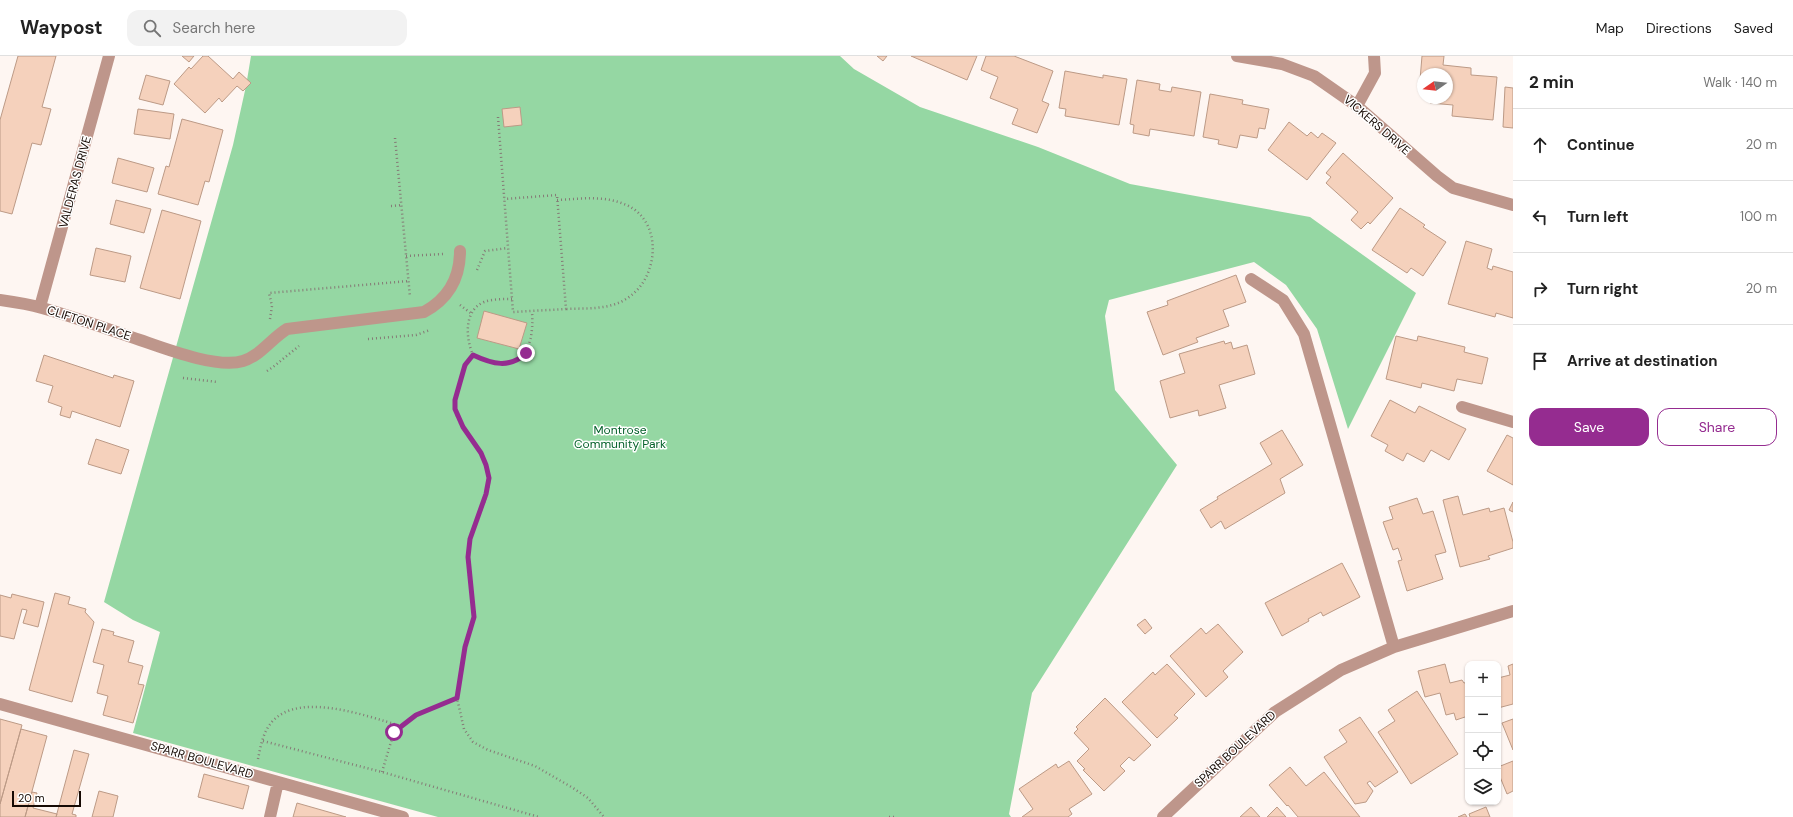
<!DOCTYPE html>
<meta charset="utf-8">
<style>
body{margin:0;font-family:"DM Sans",sans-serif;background:#f2f2f2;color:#222}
.controls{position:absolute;right:12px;bottom:12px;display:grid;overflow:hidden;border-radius:8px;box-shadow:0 1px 3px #0004}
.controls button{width:36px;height:36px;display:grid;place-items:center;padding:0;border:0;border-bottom:1px solid #e0e0e0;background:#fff;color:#222;font:20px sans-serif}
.compass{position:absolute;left:1417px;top:12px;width:36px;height:36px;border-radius:50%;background:#fff;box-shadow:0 1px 3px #0004;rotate:256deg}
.scale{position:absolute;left:12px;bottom:10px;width:69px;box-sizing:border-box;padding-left:4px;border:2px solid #160a04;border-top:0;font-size:11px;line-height:14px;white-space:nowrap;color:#160a04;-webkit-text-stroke:3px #fff;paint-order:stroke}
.stop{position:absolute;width:12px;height:12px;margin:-9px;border:3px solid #952c90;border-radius:50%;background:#fff}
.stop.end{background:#952c90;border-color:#fff;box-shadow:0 1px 4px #0008}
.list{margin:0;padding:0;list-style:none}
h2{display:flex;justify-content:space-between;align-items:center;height:52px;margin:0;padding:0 16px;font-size:17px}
h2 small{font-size:13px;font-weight:400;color:#767676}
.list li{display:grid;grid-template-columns:26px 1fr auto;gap:12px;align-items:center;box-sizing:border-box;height:72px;padding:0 16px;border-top:1px solid #e0e0e0}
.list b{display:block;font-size:15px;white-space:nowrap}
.list em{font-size:13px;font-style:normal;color:#767676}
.actions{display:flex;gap:8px;padding:12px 16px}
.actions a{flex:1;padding:9px 0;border:1px solid #952c90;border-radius:12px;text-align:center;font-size:14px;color:#952c90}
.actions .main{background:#952c90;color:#fff}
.icon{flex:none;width:22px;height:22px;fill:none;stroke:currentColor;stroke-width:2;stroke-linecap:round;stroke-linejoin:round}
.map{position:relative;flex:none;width:1513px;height:761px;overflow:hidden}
header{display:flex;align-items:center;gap:24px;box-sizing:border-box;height:56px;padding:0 20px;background:#fff;border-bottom:1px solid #e0e0e0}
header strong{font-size:19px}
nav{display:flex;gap:22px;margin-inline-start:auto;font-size:14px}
.search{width:280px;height:36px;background:#f2f2f2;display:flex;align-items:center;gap:10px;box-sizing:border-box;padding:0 14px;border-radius:12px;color:#767676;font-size:15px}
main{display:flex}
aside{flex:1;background:#fff}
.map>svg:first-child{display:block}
</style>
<header>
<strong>Waypost</strong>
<div class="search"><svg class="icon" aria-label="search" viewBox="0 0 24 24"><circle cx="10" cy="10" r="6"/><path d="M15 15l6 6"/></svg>Search here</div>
<nav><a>Map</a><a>Directions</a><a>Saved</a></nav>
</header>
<main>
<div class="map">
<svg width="1513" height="761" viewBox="0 0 1513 761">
<rect width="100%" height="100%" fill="#fef6f2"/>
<path fill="#95d7a3" d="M251,0h589l14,13 66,38 118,40 92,37 180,33 106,76 -68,136 -31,-100 -31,-44 -32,-23 -145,38 -4,16 10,74 62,75 -145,228 -23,121 2,3h-573l-305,-84 27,-101 -27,-12 -29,-18 129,-457 13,-59z"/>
<path fill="#f5d1bc" stroke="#bc9a86" d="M18,0h38l-14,51 9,2 -10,36 -9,-2 -20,71 -12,-3v-91z
M182,0h12l-5,6z
M203,0h5l25,23 6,-7 12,11 -8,8 -6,-5 -15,16 -3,-4 -14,15 -31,-29 15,-17 2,2z
M877,0h10l-4,5z
M911,0h66l-10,24z
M986,0h28l39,15 -11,30 7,3 -12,29 -25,-9 6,-15 -28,-11 8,-21 -17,-7z
M1422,0h22l-1,9 28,3v7l26,2 -4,43 -41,-4 1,-11 -23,-2v-5h17v-24h-24v7l-3,-1z
M1065,15l38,7v-3l24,4 -8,46 -54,-9 1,-7 -7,-1z
M146,19l24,6 -7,24 -24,-6z
M1137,24l23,4 -1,6 12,2 1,-5 29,5 -7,44 -44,-7 -1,7 -16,-3 1,-8 -4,-1z
M1505,31l8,1v40l-10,-1z
M1210,38l33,6 -1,4 27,5 -4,20 -6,-1 -2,10 -17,-3 -3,13 -19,-4 1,-4 -16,-3z
M520,51l2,18 -18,2 -2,-18z
M138,53l36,5 -4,25 -36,-5z
M182,63l41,11 -14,52 -4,-1 -7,24 -40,-11 8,-28 3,1z
M1289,66l18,14 4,-4 7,6 4,-5 14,10 -29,37 -39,-30z
M1343,97l50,45 -23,26 -2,-2 -7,7 -10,-9 7,-8 -32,-29 5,-6 -5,-4z
M118,102l36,10 -7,24 -35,-9z
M116,144l35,9 -7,24 -34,-9z
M1400,152l25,17 -2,2 23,15 -23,34 -12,-8 -4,5 -35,-23z
M162,154l39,11 -21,78 -40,-11z
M1466,185l26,8 -5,19 5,2 1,-4 20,6v46l-17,-5 -1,4 -47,-13z
M96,192l35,8 -6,26 -35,-7z
M1236,219l10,27 -23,8 6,16 -33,12 2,4 -35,13 -16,-43 21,-7 -1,-4z
M484,255l43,12 -8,26 -42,-11z
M1396,280l21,5 1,-5 47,11 -1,5 24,6 -6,26 -25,-5 -3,12 -32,-8 -1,5 -35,-9z
M1224,285l1,3 6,-2 2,7 14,-4 8,29 -36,11 7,23 -27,8 -1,-6 -28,8 -10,-37 25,-8 -6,-19z
M44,299l69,23 1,-3 20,6 -14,46 -48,-16 -2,7 -10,-3 2,-8 -14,-5 5,-16 -17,-5z
M1390,344l25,13 4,-7 47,23 -17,31 -18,-10 -7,12 -17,-9 -4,8 -18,-10 3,-6 -17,-9z
M1282,374l21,35 -23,14 5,14 -60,36 -4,-8 -10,7 -11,-18 18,-11 -1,-2 55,-33 -12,-21z
M1507,379l6,3v47l-26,-14z
M96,383l33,11 -8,24 -33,-10z
M1458,440l5,19 26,-7 1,4 14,-4 9,34v6l-25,8 2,3 -30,8 -17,-67z
M1417,442l6,16 10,-3 13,41 -11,3 8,24 -36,12 -9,-30 4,-1 -4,-12 -5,2 -10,-28 10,-3 -4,-12z
M1513,446v10l-4,-2z
M1342,507l18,34 -37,19 -2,-4 -13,7 1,2 -27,15 -17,-33z
M55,537l15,4 -2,7 18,5 -1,3 9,10 -22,80 -43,-12z
M12,538l32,8 -6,25 -15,-4 4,-13 -5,-1 -8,30 -14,-3v-41l11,3z
M1145,563l7,9 -7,6 -8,-9z
M1218,568l25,28 -20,19 5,6 -22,20 -36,-41 31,-28 5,6z
M102,573l12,3 -1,3 21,6 -6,21 15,4 -5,18 6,1 -11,38 -30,-8 5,-19 -11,-3 7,-28 -11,-3z
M1167,608l28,30 -21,21 4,3 -21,20 -35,-36 31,-30 2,3z
M1445,608l5,19 12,-3 2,3 4,-1v34l-12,4 -2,-7 -8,2 -6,-22 -15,4 -7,-26z
M1513,608v40l-15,4v-30l12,-3 -2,-9z
M1417,635l41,63 -47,30 -33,-52 17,-11 -7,-11z
M1105,642l46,47 -17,16 -5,-4 -9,9 5,5 -21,20 -21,-21 2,-1 -8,-8 12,-12 -15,-16 4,-4 -2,-2z
M1360,661l38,55 -23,15 -5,-6 -3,2 6,8 -7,11 -11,2 -31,-47 23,-15 -8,-12z
M0,663l22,6 -22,79z
M1513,663v31l-11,-27z
M21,673l26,7 -22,81h-25v-13z
M74,694l15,4 -17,60 4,1v2h-20z
M1069,705l23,33 -23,15 3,5 -4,3h-46l11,-8 -14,-20 37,-25 2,4z
M1513,705v30l-6,3 -9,-22v-5z
M1290,711l16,19 18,-14 36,45h-62l-10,-12 -1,1 -18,-21z
M204,718l45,12 -6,23 -45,-12z
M99,735l19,5 -5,21h-21z
M32,736l5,1 -4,15 24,6 -1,3h-31z
M297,747l49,14h-53z
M1251,751l9,10h-20z
M1277,751l9,10h-19z
M1486,751l4,10h-20l-1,-3z
M1465,758l2,3h-9z"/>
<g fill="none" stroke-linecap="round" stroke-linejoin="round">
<path stroke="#857b76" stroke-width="2.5" stroke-dasharray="1 3" stroke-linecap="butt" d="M498,61c5,65 10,130 15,195l53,-3 -9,-114 -53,4
M395,82l15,159
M557,144c23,-1 45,-5 67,4 40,15 36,75 2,95 -17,11 -40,9 -60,10
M391,150l11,-1
M406,200l37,-2
M477,214l8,-19 23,-3
M512,243c-9,0 -20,0 -28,3 -21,9 -18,37 -11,53 44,21 62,1 59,-44
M460,249l12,9
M270,263l2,-13 -3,-13 140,-12
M368,283l48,-4 14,-5
M473,299c-8,10 -11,20 -14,33 -2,7 -5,14 -4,21 4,23 30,40 34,67 2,22 -15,43 -19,64 -5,22 1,47 4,69v8l-9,30 -8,51 7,31 9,13 15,8 47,16 38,22 15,10 16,19
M267,315l6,-4 26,-21
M183,322l35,4
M263,685l119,31 157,45
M258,703c2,-10 4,-21 9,-30 23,-42 99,-13 134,-3
M382,716l12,-40 22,-17 41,-17
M889,761h6"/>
<path stroke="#be968b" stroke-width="12" d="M1237,0l45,8 32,12 43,30 80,70 16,12 60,17
M1357,50l18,-33 -1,-17
M1251,223l32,21 21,34 90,313
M0,244c14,2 28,4 42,8 33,9 65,21 98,32 26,9 78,29 103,21 17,-5 29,-23 44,-32l137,-17c24,-13 36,-33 36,-61
M40,251l69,-251
M1462,351l51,15
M0,648l403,113
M270,761l8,-35
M1163,761l112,-105 66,-42 53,-23 119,-36"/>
</g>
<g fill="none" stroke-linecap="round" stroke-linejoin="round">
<path stroke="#952c90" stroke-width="5" d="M394,676l22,-17 41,-17 8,-51 9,-30 -6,-60 2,-18 16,-45 3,-16 -3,-13 -5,-12 -18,-26 -8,-18v-9l10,-35 8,-10c19,9 37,14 53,-2"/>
</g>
<g text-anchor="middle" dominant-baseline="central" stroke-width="3" stroke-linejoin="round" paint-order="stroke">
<g font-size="12" fill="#160a04" stroke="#fff">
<text transform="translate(1377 69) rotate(41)">VICKERS DRIVE</text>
<text transform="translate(75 126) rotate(-75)">VALDERAS DRIVE</text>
<text transform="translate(89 267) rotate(18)">CLIFTON PLACE</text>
<text transform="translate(1235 693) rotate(-43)">SPARR BOULEVARD</text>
<text transform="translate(202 704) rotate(16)">SPARR BOULEVARD</text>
</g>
<g font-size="12" fill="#04602a" stroke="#fff">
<text x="620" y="374">Montrose<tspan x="620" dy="14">Community Park</tspan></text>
</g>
</g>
</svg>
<div class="controls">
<button>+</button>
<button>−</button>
<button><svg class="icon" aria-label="locate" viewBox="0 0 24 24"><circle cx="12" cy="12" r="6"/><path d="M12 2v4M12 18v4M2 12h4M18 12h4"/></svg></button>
<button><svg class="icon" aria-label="layers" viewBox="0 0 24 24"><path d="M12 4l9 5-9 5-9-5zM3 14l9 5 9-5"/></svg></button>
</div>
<svg class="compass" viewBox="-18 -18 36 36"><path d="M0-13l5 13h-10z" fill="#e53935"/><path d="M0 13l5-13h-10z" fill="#767676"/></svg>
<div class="scale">20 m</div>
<div class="stop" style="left:394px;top:676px"></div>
<div class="stop end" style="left:526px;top:297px"></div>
</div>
<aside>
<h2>2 min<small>Walk · 140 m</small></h2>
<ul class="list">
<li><svg class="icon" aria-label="ahead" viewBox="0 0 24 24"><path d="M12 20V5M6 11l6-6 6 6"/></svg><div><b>Continue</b></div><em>20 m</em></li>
<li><svg class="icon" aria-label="left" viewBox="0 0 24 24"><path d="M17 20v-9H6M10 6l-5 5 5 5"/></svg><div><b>Turn left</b></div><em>100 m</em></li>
<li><svg class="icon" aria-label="right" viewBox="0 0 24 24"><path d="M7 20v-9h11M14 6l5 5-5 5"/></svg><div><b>Turn right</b></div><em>20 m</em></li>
<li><svg class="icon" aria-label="arrive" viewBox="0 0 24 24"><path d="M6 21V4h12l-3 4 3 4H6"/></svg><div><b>Arrive at destination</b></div></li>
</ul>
<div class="actions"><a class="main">Save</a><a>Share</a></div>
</aside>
</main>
